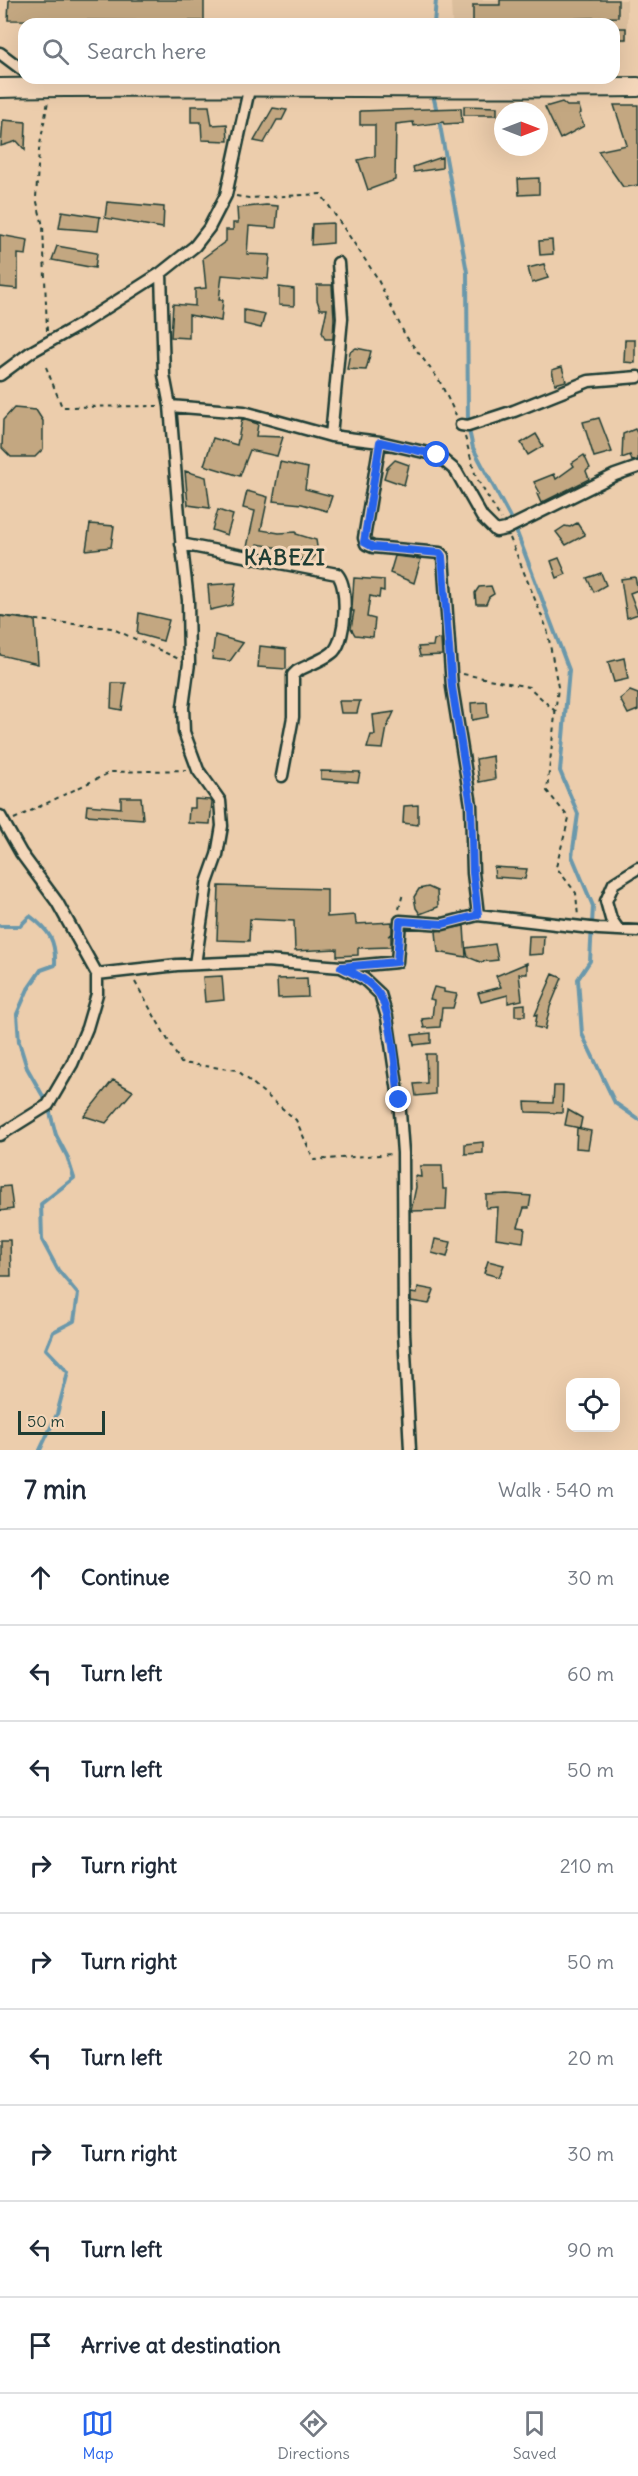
<!DOCTYPE html>
<meta charset="utf-8">
<style>
body{margin:0;font-family:Delius,sans-serif;background:#f6f6f7;color:#1f2937}
.controls{position:absolute;right:18px;bottom:18px;display:grid;overflow:hidden;border-radius:12px;box-shadow:0 6px 24px #0002}
.controls button{width:54px;height:54px;display:grid;place-items:center;padding:0;border:0;border-bottom:2px solid #e0e1e3;background:#fff;color:#1f2937;font:30px sans-serif}
.compass{position:absolute;left:494px;top:102px;width:54px;height:54px;border-radius:50%;background:#fff;box-shadow:0 6px 24px #0002;rotate:90deg}
.scale{position:absolute;left:18px;bottom:15px;width:87px;box-sizing:border-box;padding-left:6px;border:3px solid #1f3d34;border-top:0;font-size:16px;line-height:21px;white-space:nowrap;color:#1f3d34;-webkit-text-stroke:4px #f4d7ba;paint-order:stroke}
.stop{position:absolute;width:18px;height:18px;margin:-14px;border:4px solid #2563eb;border-radius:50%;background:#fff}
.stop.end{background:#2563eb;border-color:#fff;box-shadow:0 2px 6px #0008}
.list{margin:0;padding:0;list-style:none}
h2{display:flex;justify-content:space-between;align-items:center;height:78px;margin:0;padding:0 24px;font-size:26px}
h2 small{font-size:20px;font-weight:400;color:#747a83}
.list li{display:grid;grid-template-columns:39px 1fr auto;gap:18px;align-items:center;box-sizing:border-box;height:96px;padding:0 24px;border-top:2px solid #e0e1e3}
.list b{display:block;font-size:22px;white-space:nowrap}
.list em{font-size:20px;font-style:normal;color:#747a83}
.icon{flex:none;width:33px;height:33px;fill:none;stroke:currentColor;stroke-width:2;stroke-linecap:round;stroke-linejoin:round}
.map{position:relative;flex:none;width:638px;height:1450px;overflow:hidden}
.search{position:absolute;background:#fff;box-shadow:0 6px 24px #0002;left:18px;right:18px;top:18px;height:66px;display:flex;align-items:center;gap:15px;box-sizing:border-box;padding:0 21px;border-radius:18px;color:#747a83;font-size:22px}
.sheet{height:942px;background:#fff}
nav{display:flex;justify-content:space-around;align-items:center;box-sizing:border-box;height:84px;border-top:2px solid #e0e1e3;background:#fff;font-size:16px;color:#747a83}
nav a{display:grid;justify-items:center;gap:3px}
nav .on{color:#2563eb}
.map>svg:first-child{display:block}
</style>
<div class="map">
<svg width="638" height="1450" viewBox="0 0 638 1450">
<rect width="100%" height="100%" fill="#eccdac"/>
<filter id="ink" filterUnits="userSpaceOnUse"><feTurbulence type="fractalNoise" baseFrequency=".0167" numOctaves="2"/><feDisplacementMap in="SourceGraphic" scale="12" xChannelSelector="R" yChannelSelector="G"/><feConvolveMatrix kernelMatrix="1 2 1 2 8 2 1 2 1" color-interpolation-filters="sRGB"/></filter>
<g filter="url(#ink)">
<path fill="#dcbf9d" d="M451,0h176v41h-13v-17h-162z"/>
<g fill="none" stroke-linecap="round" stroke-linejoin="round">
<path stroke="#6a98ab" stroke-width="4" d="M434,24l2,-24
M434,99l3,13
M439,120l28,152 1,154 5,22 41,77 55,145 -9,101 18,43 -6,42 21,50 -3,55 -12,18 4,55 33,69 23,16
M0,926h20l10,-10c20,15 26,25 25,49l-14,5 -13,19 -11,25 2,28 8,26 21,37 8,30 11,21 7,22 -33,26 1,36 16,30 20,24 -4,27 -21,11 -7,17 22,23 -11,42 -17,36"/>
</g>
<path fill="#c3a781" stroke="#1f3d34" stroke-width="1.5" d="M9,0h195v21l-196,-1z
M500,0h118v17l-53,2v2h-82v3h-10v-19h27z
M614,28h12v11h-12z
M562,102l5,4h12l2,7 -2,1 5,12 -24,13 -15,-32z
M614,105h24v80l-12,2h-3l-25,-36 29,-6z
M191,106h18l3,19 15,-1 1,17 -26,-1 -1,-18h-10z
M464,106l33,1v8h-33z
M273,108l14,2 -5,10h-5l-13,23 -10,-2z
M461,108l1,15 -18,1 -1,-2 -29,4 -1,-4 -17,2 -1,56 -27,10 -10,-30 17,-4v-31h-15v-14z
M3,120l23,2 -1,28 -8,-9 -16,5z
M442,157v11l-28,4 -1,-5z
M539,178v16l-20,1 -1,-16z
M107,202l57,5 -1,21 -58,-10z
M266,205l12,1 -2,22 -27,-2 -2,28 23,1 -2,24 -46,-4 -3,25h4l-2,21 -32,-6v23l-18,-1 2,-33 22,2v-17l11,-1 -3,-30 23,-17v-11h7v-7h5l-1,-15z
M62,211l38,6 -2,14 -39,-3z
M333,223v20l-22,2 1,-21z
M0,235l28,5 -2,15 -8,-1v35l-18,-2z
M552,240l1,14 -13,1 -1,-14z
M57,246l40,7 -2,15 -43,-8z
M544,264l4,14 -16,5 -4,-15z
M317,285h15l2,33 -1,21h-8l-3,-7 5,-23h-7l-3,-9z
M279,287l15,2v17l-15,-1z
M244,310l21,4 -4,14 -17,-4z
M625,340h10v23l-11,-1z
M356,348l15,3 -5,19 -19,-1 3,-17z
M562,367l4,14 -11,3 -3,-14z
M14,408l22,2 7,11v28l-8,8h-24l-9,-9 1,-28z
M599,418l13,34 -18,5 -11,-35z
M242,419l16,5 -2,12 27,1 -6,19 -27,-6 -10,26 -36,-11 9,-27 24,7z
M635,429l3,6v25l-6,1 -2,-6 -8,3 1,-24z
M536,434l7,12 -15,9 -7,-12z
M584,455l6,13 -4,3 3,8 -48,24 -4,-9 3,-1 -6,-11 20,-8 2,5 18,-13 -2,-3z
M395,460l14,5 -5,20 -20,-7 3,-10z
M280,462l28,6 -3,21 27,7 -5,15 -25,-7 -29,-3z
M185,471l21,6 4,31 -22,-3z
M247,491l21,6 -7,33 18,3 17,-1v2l20,6 2,13 -7,7 -9,-1 -8,-7 -12,2 -3,-6 -21,-4 -1,4 -10,-1 8,-36 -12,-3z
M218,510l15,5 -6,20 -15,-5z
M577,523l8,12 -19,10 -10,-13 9,-6 5,1z
M90,524l24,2 -3,21 -25,3z
M395,556l26,3 -7,24 -24,-10z
M559,558l7,16 -9,4 -6,-17z
M601,573l5,12 -12,7 -7,-14z
M635,577l3,13 -8,3 8,21 -11,4 -6,-39z
M354,578l30,2v11l-4,-1 -1,8 -9,-2 -3,21 8,2 -2,18 -18,-2 -4,-7 3,-17h-2v-4z
M236,583l-4,22 -22,5 -2,-25z
M491,586l3,8 -5,3 -3,7h-10l-1,-11 4,-6z
M139,613l30,7 -6,21 -26,-7z
M0,616l35,4 3,44 -38,-9z
M215,635l28,8 -13,18 -18,-2z
M441,639l1,16 -22,1 -2,-9 15,-1 1,-6z
M260,646l26,3v20l-28,-2z
M624,658l4,21 -14,3 -6,-20z
M112,683h14l-4,27 -11,-2z
M630,691l8,3v16l-10,4 -8,-15z
M339,701h21l-3,12h-16z
M487,702l1,15 -16,3 -1,-17z
M394,712l-7,15 -4,22 -16,-1 4,-13h4l-2,-20z
M493,756l2,23 -16,3 -3,-23z
M321,771l39,1 -2,10 -37,-3z
M121,797h20l2,22 -57,-4 1,-10 34,3z
M195,799l15,1 2,2 -2,22 -22,-1 1,-15h6z
M418,805v20l-15,-2 1,-17z
M494,867l33,2 -2,10 -30,-2z
M219,886l108,3v28l28,-2 1,9 36,-2v12l-4,2 3,-1v12l-33,1v7l-21,1v-7l-42,2 -1,-30 -44,-2 -1,22 -32,-1z
M428,887l9,4 1,16 -18,7 -4,-6 -2,-11 5,-8z
M464,926l2,31 -28,-5 -2,-21z
M529,936h15l-1,18 -15,1z
M495,944l3,16 -18,2 -12,-5 -2,-9z
M527,963v11h-8l3,26 -14,3v-8l-27,7 -3,-9 23,-6 -5,-11z
M553,974l9,4 -12,29 -5,22 -10,-2 2,-12h-2z
M222,976l2,24 -19,2 -2,-25z
M307,978l1,19 -30,1 -1,-19z
M434,987l10,2v3l13,2 -4,14h-11l-2,19 -16,1 -2,-9 10,-1 2,-18 -4,-1z
M525,1004v12h-10v-11z
M431,1033v10l-17,2 -2,-10z
M426,1054h9v40l-19,2 -2,-12 13,-1z
M113,1080l20,11 -27,32 -22,-7z
M554,1086h9l-1,27 -36,-1 -1,-10 28,1z
M568,1110l14,8 -2,10 -15,-3z
M577,1128l14,3 -3,18 -12,-1z
M483,1142v11l-18,1v-10z
M420,1166h22l1,23h4l-1,21 -35,1 5,-24 -1,-11 6,1z
M10,1186l3,23 -13,2v-24z
M507,1194l24,2 -2,12h-5l-6,19 7,1 -2,14 -27,-4 2,-31 -12,1v-13z
M435,1239l16,3 -4,15 -15,-4z
M0,1240h10l1,36h-11z
M488,1261l16,4 -5,12 -15,-4z
M418,1287l16,3 -5,14 -18,-3v-8l6,1z"/>
<g fill="none" stroke-linecap="round" stroke-linejoin="round">
<defs>
<path id="street" d="M0,53l24,18
M161,273l3,102 6,31 11,133 7,61 1,63 -6,44 1,25 14,38 22,31 2,25 -5,29 -10,28 -12,81
M0,375l31,-23 50,-28 80,-51 34,-27 14,-18 17,-33 24,-110
M170,406l74,6 87,24 49,6 57,13 19,16 26,46 14,14 10,-2 109,-54 23,-8
M461,425l7,1 46,-15 75,-30 49,-4
M331,436l11,-118 -4,-55
M380,442l-16,96 2,6 7,3 67,6 3,3 9,131 19,118 2,68 5,42
M181,544l156,30c12,13 9,64 -3,77 -6,7 -28,15 -37,20l-4,4v42l-11,59
M0,816l21,37 36,49 40,72v20l-10,34 -15,36 -24,41 -48,30
M618,929l-7,-10 -5,-18 8,-18 24,-15
M343,967l54,-5 3,-41 43,3 35,-9 121,14 39,2
M97,974l80,-9 89,-4 75,6 23,12 16,15 7,23 12,82 4,54 1,179 6,118"/>
<path id="highway" d="M0,88c213,-4 425,1 638,-1"/>
</defs>
<use href="#street" stroke="#1f3d34" stroke-width="15"/>
<use href="#highway" stroke="#1f3d34" stroke-width="22"/>
<path stroke="#1f3d34" stroke-width="2" stroke-dasharray="4.5 4.5" stroke-linecap="butt" d="M236,196l13,2 72,-4 55,82 29,59 34,45 17,35
M47,331l-4,-105 -7,-28 3,-48 9,-49
M46,367l16,40 96,-1
M465,437l11,40 25,42
M510,538l37,91 11,58 -11,104 22,27 -13,49 20,26 2,24
M0,616l111,12 68,31
M463,674l66,13 26,24
M14,819l97,-47 76,-2
M399,909l4,-16
M135,982l46,81 56,7 59,50 18,40 78,-6"/>
<use href="#street" stroke="#f4d7ba" stroke-width="10"/>
<use href="#highway" stroke="#f4d7ba" stroke-width="18"/>
</g>
</g>
<g fill="none" stroke-linecap="round" stroke-linejoin="round" filter="url(#ink)">
<path stroke="#2563eb" stroke-width="8" d="M399,1100c-3,-26 -7,-87 -20,-106 -10,-14 -24,-20 -38,-27l56,-5 3,-41 43,3 35,-9 -5,-42 -2,-68 -19,-118 -10,-131 -2,-3 -67,-6 -9,-5 16,-100 57,13"/>
</g>
<g text-anchor="middle" dominant-baseline="central" stroke-width="6" stroke-linejoin="round" paint-order="stroke">
<g font-size="21" font-weight="bold" letter-spacing="1.5" fill="#1f3d34" stroke="#f4d7ba">
<text x="285" y="557">KABEZI</text>
</g>
</g>
</svg>
<div class="controls">
<button><svg class="icon" aria-label="locate" viewBox="0 0 24 24"><circle cx="12" cy="12" r="6"/><path d="M12 2v4M12 18v4M2 12h4M18 12h4"/></svg></button>
</div>
<svg class="compass" viewBox="-18 -18 36 36"><path d="M0-13l5 13h-10z" fill="#e53935"/><path d="M0 13l5-13h-10z" fill="#747a83"/></svg>
<div class="scale">50 m</div>
<div class="stop" style="left:437px;top:455px"></div>
<div class="stop end" style="left:399px;top:1100px"></div>
<div class="search"><svg class="icon" aria-label="search" viewBox="0 0 24 24"><circle cx="10" cy="10" r="6"/><path d="M15 15l6 6"/></svg>Search here</div>
</div>
<section class="sheet">
<h2>7 min<small>Walk · 540 m</small></h2>
<ul class="list">
<li><svg class="icon" aria-label="ahead" viewBox="0 0 24 24"><path d="M12 20V5M6 11l6-6 6 6"/></svg><div><b>Continue</b></div><em>30 m</em></li>
<li><svg class="icon" aria-label="left" viewBox="0 0 24 24"><path d="M17 20v-9H6M10 6l-5 5 5 5"/></svg><div><b>Turn left</b></div><em>60 m</em></li>
<li><svg class="icon" aria-label="left" viewBox="0 0 24 24"><path d="M17 20v-9H6M10 6l-5 5 5 5"/></svg><div><b>Turn left</b></div><em>50 m</em></li>
<li><svg class="icon" aria-label="right" viewBox="0 0 24 24"><path d="M7 20v-9h11M14 6l5 5-5 5"/></svg><div><b>Turn right</b></div><em>210 m</em></li>
<li><svg class="icon" aria-label="right" viewBox="0 0 24 24"><path d="M7 20v-9h11M14 6l5 5-5 5"/></svg><div><b>Turn right</b></div><em>50 m</em></li>
<li><svg class="icon" aria-label="left" viewBox="0 0 24 24"><path d="M17 20v-9H6M10 6l-5 5 5 5"/></svg><div><b>Turn left</b></div><em>20 m</em></li>
<li><svg class="icon" aria-label="right" viewBox="0 0 24 24"><path d="M7 20v-9h11M14 6l5 5-5 5"/></svg><div><b>Turn right</b></div><em>30 m</em></li>
<li><svg class="icon" aria-label="left" viewBox="0 0 24 24"><path d="M17 20v-9H6M10 6l-5 5 5 5"/></svg><div><b>Turn left</b></div><em>90 m</em></li>
<li><svg class="icon" aria-label="arrive" viewBox="0 0 24 24"><path d="M6 21V4h12l-3 4 3 4H6"/></svg><div><b>Arrive at destination</b></div></li>
</ul>
</section>
<nav>
<a class="on"><svg class="icon" aria-label="map" viewBox="0 0 24 24"><path d="M3 6l6-2 6 2 6-2v14l-6 2-6-2-6 2zM9 4v14M15 6v14"/></svg>Map</a>
<a><svg class="icon" aria-label="directions" viewBox="0 0 24 24"><path d="M12 3l9 9-9 9-9-9zM9 14v-3h6M13 9l2 2-2 2"/></svg>Directions</a>
<a><svg class="icon" aria-label="saved" viewBox="0 0 24 24"><path d="M7 4h10v16l-5-4-5 4z"/></svg>Saved</a>
</nav>
